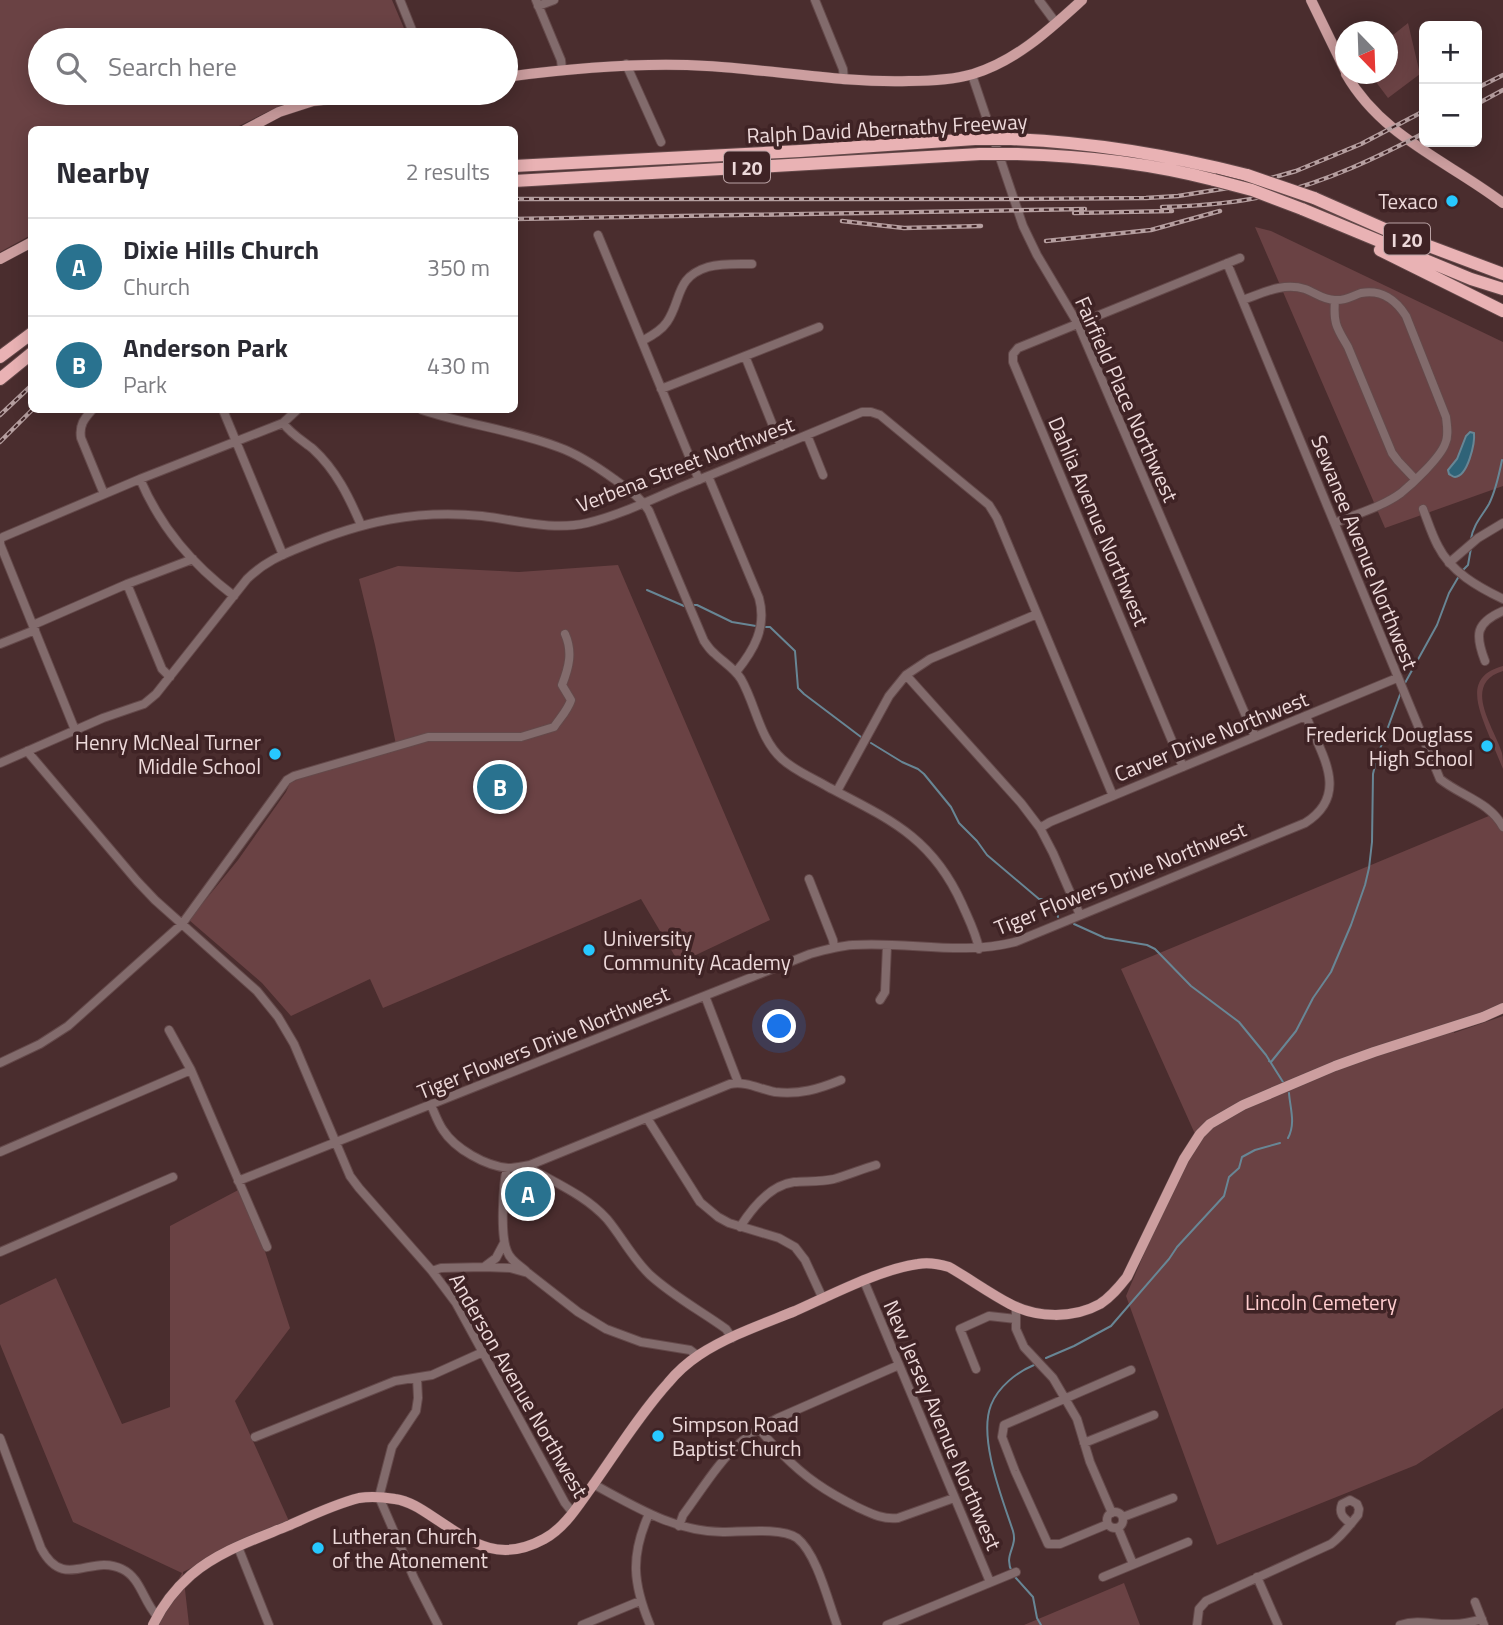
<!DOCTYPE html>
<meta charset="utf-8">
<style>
body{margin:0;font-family:"Titillium Web",sans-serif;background:#f7f7f7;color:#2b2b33}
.controls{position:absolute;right:21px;top:21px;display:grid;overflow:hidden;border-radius:10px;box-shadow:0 4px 18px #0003}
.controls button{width:63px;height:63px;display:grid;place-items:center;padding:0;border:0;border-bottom:2px solid #e1e1e2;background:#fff;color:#2b2b33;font:35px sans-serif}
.compass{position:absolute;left:1335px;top:21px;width:63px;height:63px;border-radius:50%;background:#fff;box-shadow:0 4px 18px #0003;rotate:157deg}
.you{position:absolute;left:780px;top:1027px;width:24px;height:24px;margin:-18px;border:5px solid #fff;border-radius:50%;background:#1a73e8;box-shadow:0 0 0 10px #1a73e833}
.badge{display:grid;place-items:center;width:46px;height:46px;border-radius:50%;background:#29728f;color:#fff;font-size:23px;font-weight:700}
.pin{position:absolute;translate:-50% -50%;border:4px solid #fff;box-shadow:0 2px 7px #0006}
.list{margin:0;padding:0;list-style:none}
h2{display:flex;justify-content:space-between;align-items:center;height:91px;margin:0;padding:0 28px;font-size:30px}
h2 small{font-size:23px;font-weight:400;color:#7c7c81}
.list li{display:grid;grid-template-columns:46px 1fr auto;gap:21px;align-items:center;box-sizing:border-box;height:98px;padding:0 28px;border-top:2px solid #e1e1e2}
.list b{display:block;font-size:26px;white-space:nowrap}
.list p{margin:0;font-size:23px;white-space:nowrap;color:#7c7c81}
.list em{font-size:23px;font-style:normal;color:#7c7c81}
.icon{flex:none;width:38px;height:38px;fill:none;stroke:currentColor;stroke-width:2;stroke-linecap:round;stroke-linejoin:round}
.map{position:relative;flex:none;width:1503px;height:1625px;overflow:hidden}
.search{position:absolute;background:#fff;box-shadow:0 4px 18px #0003;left:28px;top:28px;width:490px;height:77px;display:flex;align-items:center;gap:18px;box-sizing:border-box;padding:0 24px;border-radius:38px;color:#7c7c81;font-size:26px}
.panel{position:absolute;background:#fff;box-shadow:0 4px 18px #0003;left:28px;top:126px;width:490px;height:287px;border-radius:10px}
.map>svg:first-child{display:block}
</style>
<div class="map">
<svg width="1503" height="1625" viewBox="0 0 1503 1625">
<rect width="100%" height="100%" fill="#4a2d2e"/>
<path fill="#6a4244" d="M0,0h392l17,40h-369v53h288l-61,19 -34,17 -201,1 -1,105 -31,17z
M1408,23l12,51 -32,24 -18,-24h18v-35z
M1255,227l16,4 232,111v144l-118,42z
M618,565l152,355 -91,43 -38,-64 -258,109 -13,-29 -79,37 -29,-33 -73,-63 49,-60 48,-68 4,-9 9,-4 98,-30 -22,-104 -16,-66 39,-13 121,6z
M1503,666v5c-42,13 -9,56 -1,82 1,5 1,11 1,16 -5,-12 -10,-24 -15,-36 -10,-26 -24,-57 15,-67z
M1496,813l7,18v173l-50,19 1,10 49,-17v392l-87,57 -199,80 -91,-249 69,-162 -74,-165z
M244,1187l46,141 -55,73 58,129 -74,24 -36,18 6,53h-36l29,-52 -109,-51 -73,-178v-39l56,-27 66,146 48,-17v-181z
M1124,1583l16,42h-116z"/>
<path fill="#2f6378" stroke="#688695" stroke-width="2" d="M1470,432l4,1c1,10 -6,43 -19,44 -2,0 -4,-2 -6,-3l-1,-4 9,-11 9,-23z"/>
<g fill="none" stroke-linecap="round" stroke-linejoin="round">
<path stroke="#688695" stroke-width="2" d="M1471,539c2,-14 11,-23 18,-35 7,-14 10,-29 13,-44
M1462,571l6,-6 3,-17
M647,590l37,16
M694,605h3l35,17 24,4
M766,627h4l25,24 3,37 6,6 57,43
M1405,683l32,-58 12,-32 10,-17
M871,743l31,19 16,7 6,5 27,33 8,16 18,18 10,14 52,44h15l4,18
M1074,924l31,14 42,7 8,4 36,37 48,36 27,33 17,27
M1269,1061l2,1 25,-31 17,-33 18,-26 20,-47 14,-40 4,-17 3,-26 1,-68 4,-17 24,-65
M1288,1138c8,-15 2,-30 1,-45
M1046,1358l28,-12 37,-20 58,-67 8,-12 47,-51 5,-19 10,-9 3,-11 13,-7 25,-7
M1012,1572c-9,-18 6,-24 1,-41 -11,-33 -35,-93 -22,-126 7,-18 26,-33 43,-40
M1015,1577l18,20 4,21 4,7"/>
<defs>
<path id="minor" d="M400,0l16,40
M536,0l25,60 1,9
M815,0l28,69 1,11
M1039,0l17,23
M538,6l16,-6
M626,64l35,78
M972,75l51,151 14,29 41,69 177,413
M598,235l101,245
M1227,263l213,516c21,17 50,23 63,48
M1243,300c20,-7 40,-18 62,-11 11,4 18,11 30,11 10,1 17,-4 26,-7 20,-4 35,7 45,23l40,101c1,9 3,19 -1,27 -5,14 -33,40 -44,49 -19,14 -45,21 -66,30
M1335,300c-2,24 2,28 13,47l44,106 6,8 17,18
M642,341c9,-5 19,-10 25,-19 15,-22 8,-45 41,-55 14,-4 30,-3 44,-3
M745,356l36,90
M661,389l158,-62
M92,410c-8,9 -13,15 -11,28l23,56
M223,410l60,145
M422,410c45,15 92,20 136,37 20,7 38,19 56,32 14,10 26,18 35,32l55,130c3,4 6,9 10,12 9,9 20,15 27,26 15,26 18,59 41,80 13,12 31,19 46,28 61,32 104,50 134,117 6,14 14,29 17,45
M283,423c8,11 20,18 30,26 23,21 36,48 48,76
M807,435l16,40
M708,476l51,122c8,29 -5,52 -23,74
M140,479c21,49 52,85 94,117
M1423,509c5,13 9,26 15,37 13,26 40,41 65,53
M0,543v-4l3,-2 137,-58 143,-56 14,-13
M0,544l75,186
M1449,563l29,-25 25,-15
M127,584l35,85 8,8
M33,625l94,-41 66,-25
M0,644l35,-14
M1485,661c-10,-26 -10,-38 18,-50
M906,675l115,128 19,25 13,25 27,62
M27,751l110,130 18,19 102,91 21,26 16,27 56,132 9,12 73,83 24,32 109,200 8,10
M0,763l103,-45 32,-11 9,-3 12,-10 91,-115c16,-16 34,-24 54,-32 60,-25 116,-38 181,-31 35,4 70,15 105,7 34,-8 67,-25 99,-38 59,-24 118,-49 176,-73h9l9,3 109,90 8,13 116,278
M1183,767l-170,-405v-8l5,-6 222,-90
M837,791l52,-95 17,-21 24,-16 107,-45
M1040,828l10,-6 347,-144
M809,879l24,61 1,7
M705,996l33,86
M880,1000l5,-8 2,-46
M169,1030l22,40 76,177
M0,1063l40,-19 28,-18 114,-102 105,-144 7,-4 134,-39h93l33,-10c6,-9 14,-17 17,-27l-9,-15c7,-18 11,-33 3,-51
M431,1105c4,9 7,18 12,25 12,19 43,36 65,38 8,0 15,-2 22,-3l200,-81c17,-3 29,5 45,8 24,3 44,-3 66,-12
M647,1118l53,84 18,15 11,6 50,15 16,9 10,13 18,39
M0,1152l191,-82
M530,1165l5,6c25,14 52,26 72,48 15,18 26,40 43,56 23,21 51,36 76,54l6,9
M507,1168c-4,17 -7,67 0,83 3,9 12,14 19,20
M238,1181l572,-227c14,-4 28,-8 43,-9 55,-4 107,11 162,-3l290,-119c46,-29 16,-69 1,-107
M740,1227c12,-19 30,-42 54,-45 13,-1 27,0 40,-3 14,-4 28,-10 42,-14
M0,1252l173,-75
M484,1267l12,-9 8,-15
M432,1271l9,-3 43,-1 26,1 18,5 50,39 28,17 35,13 49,8 8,6
M864,1281l126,301
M1016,1306v23l8,18 29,31 24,41 13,43 22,51
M976,1369l-16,-40 29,-13 27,3
M417,1378l1,20 -2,13 -24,36 -13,50 35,81 24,47
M759,1428c6,9 14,17 22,25 25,25 44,38 76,54 13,6 26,13 41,11l56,-20
M255,1437l140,-56 37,-6 51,-23
M0,1438l41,110c23,44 50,5 81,21 19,9 21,32 35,47
M1084,1443l70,-28
M593,1484c41,22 82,48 130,48 18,0 59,-5 74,6 20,16 31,63 40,87
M1107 1520a8 8 0 1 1 16 0a8 8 0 1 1-16 0Z
M649,1514c-19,42 -16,70 1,111
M1123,1517l50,-19
M1108,1524l-48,20h-12l-33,-73 -13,-34 2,-12 127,-55
M679,1526l4,-11c18,-24 35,-53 58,-73 11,-10 24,-17 37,-24l121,-53
M1118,1528l15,36
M238,1547l31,78
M1103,1577l85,-35
M1257,1577l21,48
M1475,1602l9,23
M582,1625l58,-24
M887,1625l129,-53
M1197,1625l2,-16 7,-8 125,-57c11,-8 18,-18 27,-29l1,-6 -2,-5 -7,-4 -8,4c-4,10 2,14 9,20
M1400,1625c20,-6 33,0 53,-1 10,0 19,-2 29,-5"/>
<path id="major" d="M1311,0l35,72
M1346,74c36,63 102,87 157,129
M506,77c67,-9 134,-15 201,-11 68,4 134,17 202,15 22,0 43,-1 64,-7 43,-13 76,-44 109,-74
M245,130l34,-18 34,-11 80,-8
M0,259l32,-17
M153,1625c9,-19 22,-36 38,-50 28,-24 65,-36 99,-50 22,-10 45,-21 69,-27 12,-2 24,-1 36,1 14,2 26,10 38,18 38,25 65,47 111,22 21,-11 35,-35 49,-54 24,-34 47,-71 75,-102 9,-11 19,-20 31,-28 29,-19 64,-31 96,-44 36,-16 86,-42 123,-47 11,-2 21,0 31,3 21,12 40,26 61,37 27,14 63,15 90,0 11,-7 19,-17 27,-27l57,-118 16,-25 10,-10 33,-19 92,-39 39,-14 109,-35 20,-9"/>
<path id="highway" d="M1011,139c80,3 158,16 236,36
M1017,154c67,2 132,9 197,26
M514,166l286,-15 175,-12
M514,181l466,-27
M1314,198l75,33 114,43
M1302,209l169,70 32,10
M1380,250l123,61
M0,357l32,-24
M0,379l32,-26"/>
</defs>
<use href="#minor" stroke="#64494a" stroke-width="10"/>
<use href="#major" stroke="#64494a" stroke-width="11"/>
<use href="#highway" stroke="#64494a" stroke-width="14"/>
<use href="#minor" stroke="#826b6c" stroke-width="8"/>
<use href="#major" stroke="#cc9e9f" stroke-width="10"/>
<use href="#highway" stroke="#e9b2b4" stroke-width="12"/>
<defs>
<path id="rail" d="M1477,88l26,-13
M1477,104l26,-14
M514,199h499l133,-1 32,-2 69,-11 49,-14 65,-27 63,-33
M1162,207c37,-1 76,-4 113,-13 53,-13 101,-36 149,-61
M1074,213l98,-2
M514,219l571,-10
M842,221l62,7 77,-2
M1046,241l105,-11 69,-19
M0,415l32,-30
M0,442l32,-32"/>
</defs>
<use href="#rail" stroke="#b59e9f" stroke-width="4.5"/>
<use href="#rail" stroke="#3f2325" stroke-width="2" stroke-dasharray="5" stroke-linecap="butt"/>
<defs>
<path id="highway-bridge" d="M975,139h36
M980,154h37
M1247,175l67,23
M1214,180l38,10 50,19"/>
</defs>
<use href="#highway-bridge" stroke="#64494a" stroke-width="14" stroke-linecap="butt"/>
<use href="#highway-bridge" stroke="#e9b2b4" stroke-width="12"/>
</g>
<g fill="#27c8ff" stroke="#3f2325" stroke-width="2.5">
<circle cx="1452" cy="201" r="7"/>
<circle cx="1487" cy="746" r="7"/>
<circle cx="275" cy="754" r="7"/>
<circle cx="589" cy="950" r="7"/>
<circle cx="658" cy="1436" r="7"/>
<circle cx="318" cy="1548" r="7"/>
</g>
<g text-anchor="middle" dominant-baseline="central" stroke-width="7" stroke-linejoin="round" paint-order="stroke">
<g fill="#3f2325" stroke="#b9a2a4" stroke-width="2">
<rect x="724" y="151.5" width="46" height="31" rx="5"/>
<rect x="1384" y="223.5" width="46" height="31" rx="5"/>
</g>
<g font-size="19" font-weight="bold" fill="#edd9da">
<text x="747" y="167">I 20</text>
<text x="1407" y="239">I 20</text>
</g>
<g font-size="21" fill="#edd9da" stroke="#3f2325">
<text transform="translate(887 128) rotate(-3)">Ralph David Abernathy Freeway</text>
<text transform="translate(1127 399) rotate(66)">Fairfield Place Northwest</text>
<text transform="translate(685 464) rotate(-21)">Verbena Street Northwest</text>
<text transform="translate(1099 521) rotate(67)">Dahlia Avenue Northwest</text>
<text transform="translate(1365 552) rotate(68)">Sewanee Avenue Northwest</text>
<text transform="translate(1211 736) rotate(-22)">Carver Drive Northwest</text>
<text transform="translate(1120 878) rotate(-22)">Tiger Flowers Drive Northwest</text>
<text transform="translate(543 1042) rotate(-22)">Tiger Flowers Drive Northwest</text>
<text transform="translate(519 1385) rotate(60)">Anderson Avenue Northwest</text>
<text transform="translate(943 1425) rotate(67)">New Jersey Avenue Northwest</text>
</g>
<g font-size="21" fill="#edd9da" stroke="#3f2325" text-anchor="end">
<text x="1438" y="201">Texaco</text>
<text x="1473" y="734">Frederick Douglass<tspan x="1473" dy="24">High School</tspan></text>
<text x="261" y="742">Henry McNeal Turner<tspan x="261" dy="24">Middle School</tspan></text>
<text x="603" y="938" text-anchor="start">University<tspan x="603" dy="24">Community Academy</tspan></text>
<text x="672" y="1424" text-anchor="start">Simpson Road<tspan x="672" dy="24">Baptist Church</tspan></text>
<text x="332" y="1536" text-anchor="start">Lutheran Church<tspan x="332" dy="24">of the Atonement</tspan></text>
</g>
<g font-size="21" fill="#ffcdcf" stroke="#3f2325">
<text x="1321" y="1302">Lincoln Cemetery</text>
</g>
</g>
</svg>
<div class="controls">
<button>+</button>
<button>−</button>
</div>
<svg class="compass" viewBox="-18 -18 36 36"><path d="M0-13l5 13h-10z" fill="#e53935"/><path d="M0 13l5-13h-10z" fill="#7c7c81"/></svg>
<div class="you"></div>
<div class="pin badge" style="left:528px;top:1194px">A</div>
<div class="pin badge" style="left:500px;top:787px">B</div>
<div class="search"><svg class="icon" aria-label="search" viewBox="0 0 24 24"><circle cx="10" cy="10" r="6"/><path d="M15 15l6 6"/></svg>Search here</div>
<section class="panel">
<h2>Nearby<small>2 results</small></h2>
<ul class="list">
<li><span class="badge">A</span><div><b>Dixie Hills Church</b><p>Church</p></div><em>350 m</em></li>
<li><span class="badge">B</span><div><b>Anderson Park</b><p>Park</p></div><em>430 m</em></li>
</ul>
</section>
</div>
